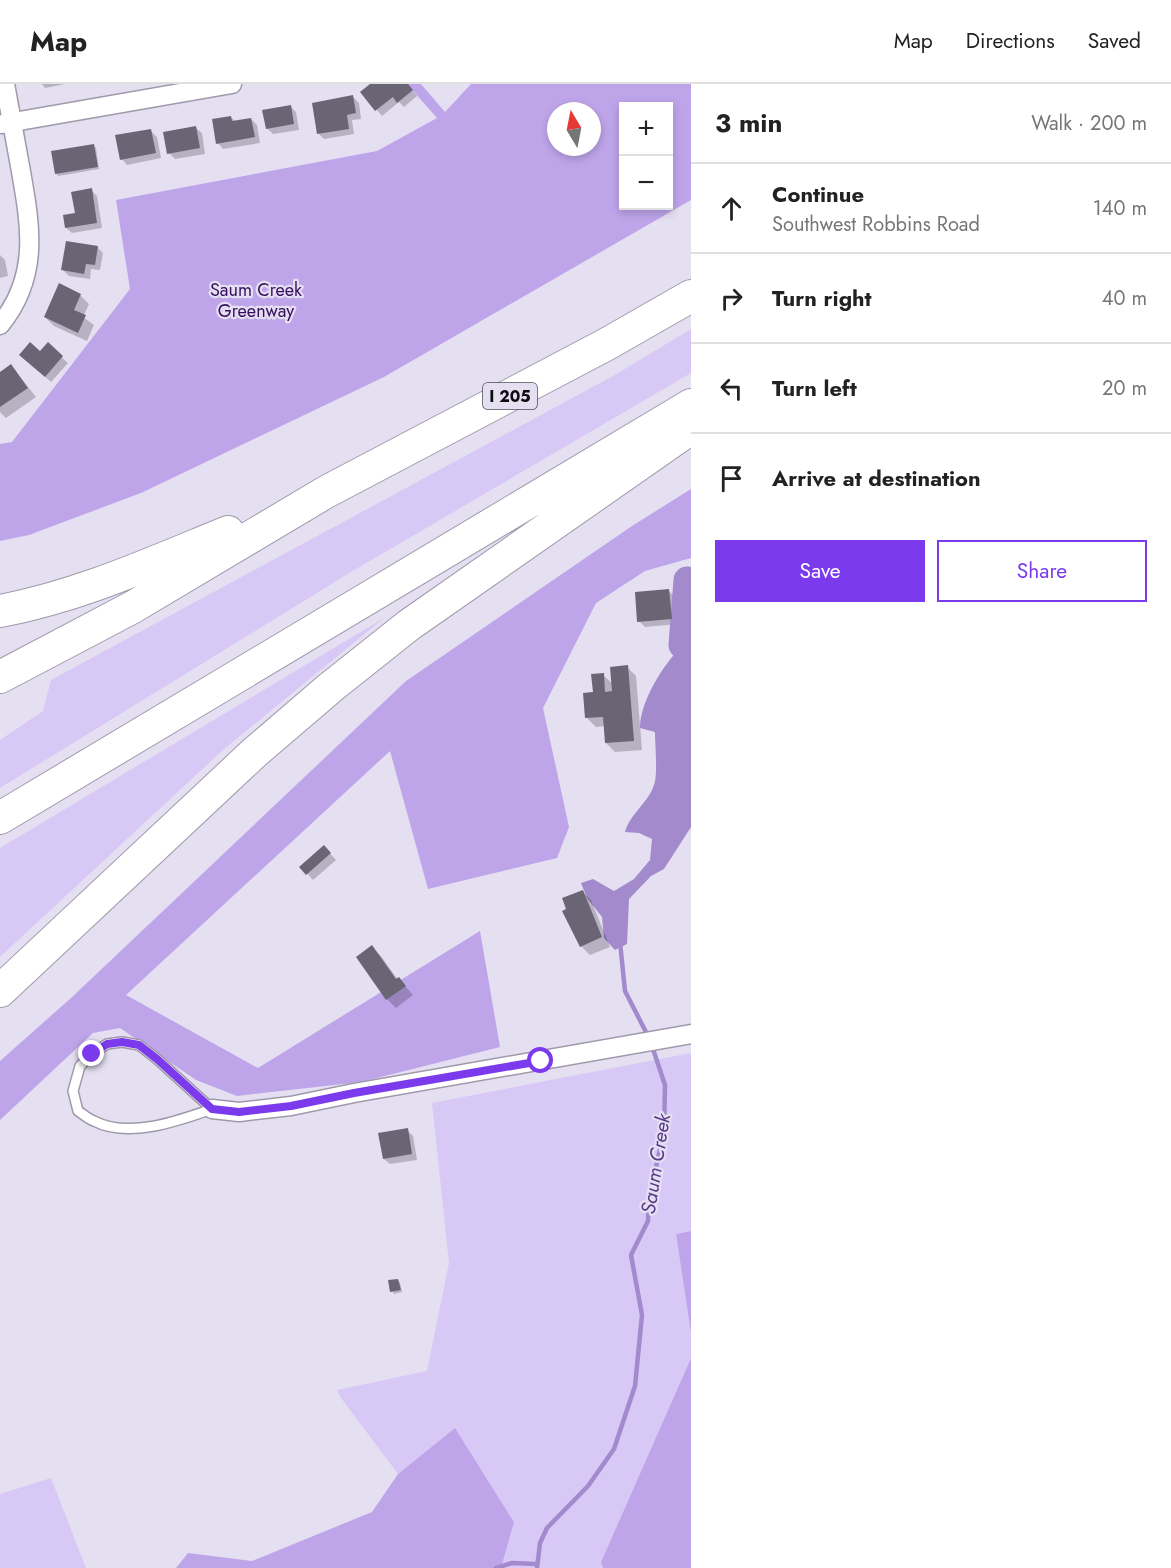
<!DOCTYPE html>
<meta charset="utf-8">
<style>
body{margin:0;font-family:Jost,sans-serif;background:#f6f6f6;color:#222}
.controls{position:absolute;right:18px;top:18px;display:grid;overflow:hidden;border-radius:0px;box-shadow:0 3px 9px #0003}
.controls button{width:54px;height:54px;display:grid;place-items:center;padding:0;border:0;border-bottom:2px solid #e0e0e0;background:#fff;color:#222;font:30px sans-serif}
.compass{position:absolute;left:547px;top:18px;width:54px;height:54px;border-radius:50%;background:#fff;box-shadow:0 3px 9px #0003;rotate:350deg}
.stop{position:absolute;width:18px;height:18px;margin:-14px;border:4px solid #7c3aed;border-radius:50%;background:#fff}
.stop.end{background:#7c3aed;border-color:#fff;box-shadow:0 2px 6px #0008}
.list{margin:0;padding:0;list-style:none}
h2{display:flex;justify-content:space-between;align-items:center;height:78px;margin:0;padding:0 24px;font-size:26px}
h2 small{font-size:20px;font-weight:400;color:#767676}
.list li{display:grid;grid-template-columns:39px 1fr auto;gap:18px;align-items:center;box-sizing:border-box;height:90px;padding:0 24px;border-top:2px solid #e0e0e0}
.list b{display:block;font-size:22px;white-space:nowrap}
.list p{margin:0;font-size:20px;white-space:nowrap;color:#767676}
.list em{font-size:20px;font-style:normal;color:#767676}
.actions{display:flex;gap:12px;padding:18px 24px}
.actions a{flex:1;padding:14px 0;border:2px solid #7c3aed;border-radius:0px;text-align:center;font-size:21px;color:#7c3aed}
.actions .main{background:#7c3aed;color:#fff}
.icon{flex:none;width:33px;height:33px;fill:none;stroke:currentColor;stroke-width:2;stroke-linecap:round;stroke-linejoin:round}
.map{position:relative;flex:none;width:691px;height:1484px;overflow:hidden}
header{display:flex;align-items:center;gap:36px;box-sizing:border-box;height:84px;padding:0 30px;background:#fff;border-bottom:2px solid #e0e0e0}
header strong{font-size:28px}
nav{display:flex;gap:33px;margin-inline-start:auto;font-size:21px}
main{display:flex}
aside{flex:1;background:#fff}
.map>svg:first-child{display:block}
</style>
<header>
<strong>Map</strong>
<nav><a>Map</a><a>Directions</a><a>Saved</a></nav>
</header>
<main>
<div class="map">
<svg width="691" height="1484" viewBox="0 0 691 1484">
<rect width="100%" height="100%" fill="#e5dff2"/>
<path fill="#d8c8f6" d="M691,245v44l-340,199 -351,216v-48l43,-29 8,-31 562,-304z
M384,534l-160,131 -224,208v-109z
M691,969v178l-15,3 15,99v25l-90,204 2,6h-102l13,-46 -59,-94 -57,46 -57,-76 -4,-8 90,-19 22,-108 -17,-160z
M51,1394l35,90h-86v-74z"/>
<path fill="#bea5ea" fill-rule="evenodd" d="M407,0h14l24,28 26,-28h220v116l-307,177 -243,116 -112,42 -29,6v-97l12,-2 118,-153 -14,-89 261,-49 60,-33zM624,22h44v100h-44zM556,27h36v36h-36z
M691,405v69l-46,13 -49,32 -53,105 26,119 -12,31 -129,31 -38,-138 -264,244 132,73 222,-137 20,116 -139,35 -124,14 -41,-16 -76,-52 -27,5 -93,87v-59l71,-63 335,-317 226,-155z
M691,1147v102l-15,-99z
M691,1274v210h-88l-2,-6z
M455,1344l59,94 -13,46h-325l12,-15 64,8 120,-49 26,-38z"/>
<path fill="#a28acc" d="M691,554v189l-27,42 -13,7 -22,23 -2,45 -12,6 -11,-12 -2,-21 -15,-19 -6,-15 12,-4 21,12 20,-12 16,-19 2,-21 -13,-6 -14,-1c5,-18 23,-29 29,-47 4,-10 1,-41 1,-53l-15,-4c0,-29 28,-72 51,-90z"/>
<path fill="#0003" d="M42,0h23l-20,4z
M372,0h35l10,12 -13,11 -5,-5 -17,14 -20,-24z
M353,13l6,6 2,16 -9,1 2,14 -30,5 -5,-5z
M290,22l6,6 3,18 -26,4 -6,-6z
M231,33l5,5 15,-3 6,6 3,18 -37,6 -5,-6z
M196,44l6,5 3,21 -30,5 -6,-6z
M151,47l6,6 4,21 -34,7 -5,-6z
M94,62l2,2 3,21 -41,7 -2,-3z
M91,106l6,6 5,32 -30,5 -6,-5z
M97,163l6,6 -3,17 -9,-1 -1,10 -21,-3 -6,-6z
M0,171l5,5 3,16 -8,2z
M80,211l9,9 -6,13 11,8 -7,16 -33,-15 -9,-9z
M48,261l20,18 -17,19 -24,-22 13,-6z
M11,282l25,31 -30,21 -6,-6v-38z
M669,507l6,6 2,27 -32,3 -6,-6z
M627,583l9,9 6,74 -27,2 -9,-9 -1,-17 -9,1 -9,-9 7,-24 9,-19 10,9z
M324,763l12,13 -23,20 -12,-13z
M582,807l9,9 19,47 -20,8 -9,-9z
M372,863l9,9 17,24 1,-1 14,16 -17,13 -9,-9z
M407,1046l6,6 4,24 -27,4 -6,-5z
M398,1196l2,3 2,9 -8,2 -2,-3z"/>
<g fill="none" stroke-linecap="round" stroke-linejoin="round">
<path stroke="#a28acc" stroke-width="4.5" d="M620,858l5,49 24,47
M496,1484l16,-5 24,1
M537,1484l3,-25 7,-15 41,-42 26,-37 21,-63 7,-71 -11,-60 17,-34 1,-24 15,-65 1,-47 -13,-39"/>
<path stroke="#a28acc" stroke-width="27" d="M682,561l5,-65"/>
</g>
<path fill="#6a6575" d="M370,0h38l5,6 -16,13 -4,-6 -18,14 -15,-19z
M353,11l3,18 -9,2 2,14 -32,5 -5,-31z
M291,21l3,19 -28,5 -4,-19z
M231,32l1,5 19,-3 4,19 -39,7 -4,-25z
M196,42l4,22 -33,6 -4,-22z
M151,45l5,24 -36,7 -5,-25z
M94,60l4,23 -43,7 -4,-23z
M92,104l5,35 -32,5 -2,-13 12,-2 -4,-21z
M66,157l32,5 -3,19 -9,-1 -2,10 -23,-4z
M59,199l22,11 -7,16 12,5 -8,18 -34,-16z
M30,258l10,9 8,-9 15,14 -18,21 -26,-22z
M11,280l17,24 -28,19v-35z
M669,505l3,30 -35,3 -2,-30z
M628,581l6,76 -29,2 -2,-26 -18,1 -2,-25 10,-1 -2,-18 13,-1 1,19 7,-1 -2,-24z
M324,761l7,8 -25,22 -7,-8z
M583,806l19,47 -22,10 -18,-36 4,-2 -4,-11z
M372,861l24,34 3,-2 7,9 -20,14 -30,-43z
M408,1044l4,26 -29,5 -5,-26z
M398,1195l3,11 -11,2 -2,-12z"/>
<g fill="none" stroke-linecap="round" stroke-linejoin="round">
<defs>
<path id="service" d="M122,958l17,3 18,14 55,50c-34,12 -84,30 -118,12 -6,-2 -11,-7 -16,-10l-5,-20 7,-25 12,-12 15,-10z"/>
<path id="minor" d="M2,40l230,-40
M0,241c41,-50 30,-102 20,-159 -5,-27 -10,-55 -15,-82
M212,1025l27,3 52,-6 63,-13 337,-59"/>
<path id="motorway" d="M0,527c80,-15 154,-49 228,-79
M0,593l133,-70 193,-115 281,-148 84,-48
M0,734l691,-413
M0,907l254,-238 77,-66 78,-62 282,-197"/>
</defs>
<use href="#service" stroke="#9f99ab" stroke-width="12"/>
<use href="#minor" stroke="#9f99ab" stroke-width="21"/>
<use href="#motorway" stroke="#9f99ab" stroke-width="34"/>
<use href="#service" stroke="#fff" stroke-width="9"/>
<use href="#minor" stroke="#fff" stroke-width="18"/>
<use href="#motorway" stroke="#fff" stroke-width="32"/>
</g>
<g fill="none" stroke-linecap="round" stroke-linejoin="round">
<path stroke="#7c3aed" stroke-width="8" d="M92,970l15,-10 15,-2 17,3 18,14 55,50 27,3 52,-6 63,-13 187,-32"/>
</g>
<g text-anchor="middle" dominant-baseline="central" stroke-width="4.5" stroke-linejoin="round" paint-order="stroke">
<rect fill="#e5dff2" stroke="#4e4b55" stroke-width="1.5" x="483" y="299" width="54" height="26" rx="4.5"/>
<g font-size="16" font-weight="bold" fill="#0e0c12">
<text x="510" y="312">I 205</text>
</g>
<g font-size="18" fill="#360f5e" stroke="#e5dff2">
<text x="256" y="206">Saum Creek<tspan x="256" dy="21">Greenway</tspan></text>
</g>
<g font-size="20" font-style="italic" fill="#5a3888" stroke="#e5dff2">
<text transform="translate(656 1080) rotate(-81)">Saum Creek</text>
</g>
</g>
</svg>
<div class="controls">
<button>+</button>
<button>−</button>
</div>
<svg class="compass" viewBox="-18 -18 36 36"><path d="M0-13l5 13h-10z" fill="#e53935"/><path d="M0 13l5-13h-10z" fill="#767676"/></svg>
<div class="stop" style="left:541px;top:977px"></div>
<div class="stop end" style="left:92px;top:970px"></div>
</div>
<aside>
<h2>3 min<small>Walk · 200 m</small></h2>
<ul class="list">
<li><svg class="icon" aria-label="ahead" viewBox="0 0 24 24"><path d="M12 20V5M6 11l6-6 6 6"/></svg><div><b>Continue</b><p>Southwest Robbins Road</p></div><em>140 m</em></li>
<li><svg class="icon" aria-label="right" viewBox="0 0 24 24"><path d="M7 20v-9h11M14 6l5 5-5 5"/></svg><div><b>Turn right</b></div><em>40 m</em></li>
<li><svg class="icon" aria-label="left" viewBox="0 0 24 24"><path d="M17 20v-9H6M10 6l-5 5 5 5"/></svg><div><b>Turn left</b></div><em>20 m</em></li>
<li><svg class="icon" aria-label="arrive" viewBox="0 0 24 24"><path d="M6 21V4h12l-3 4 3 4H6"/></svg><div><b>Arrive at destination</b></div></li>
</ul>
<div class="actions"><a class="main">Save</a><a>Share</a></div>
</aside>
</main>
